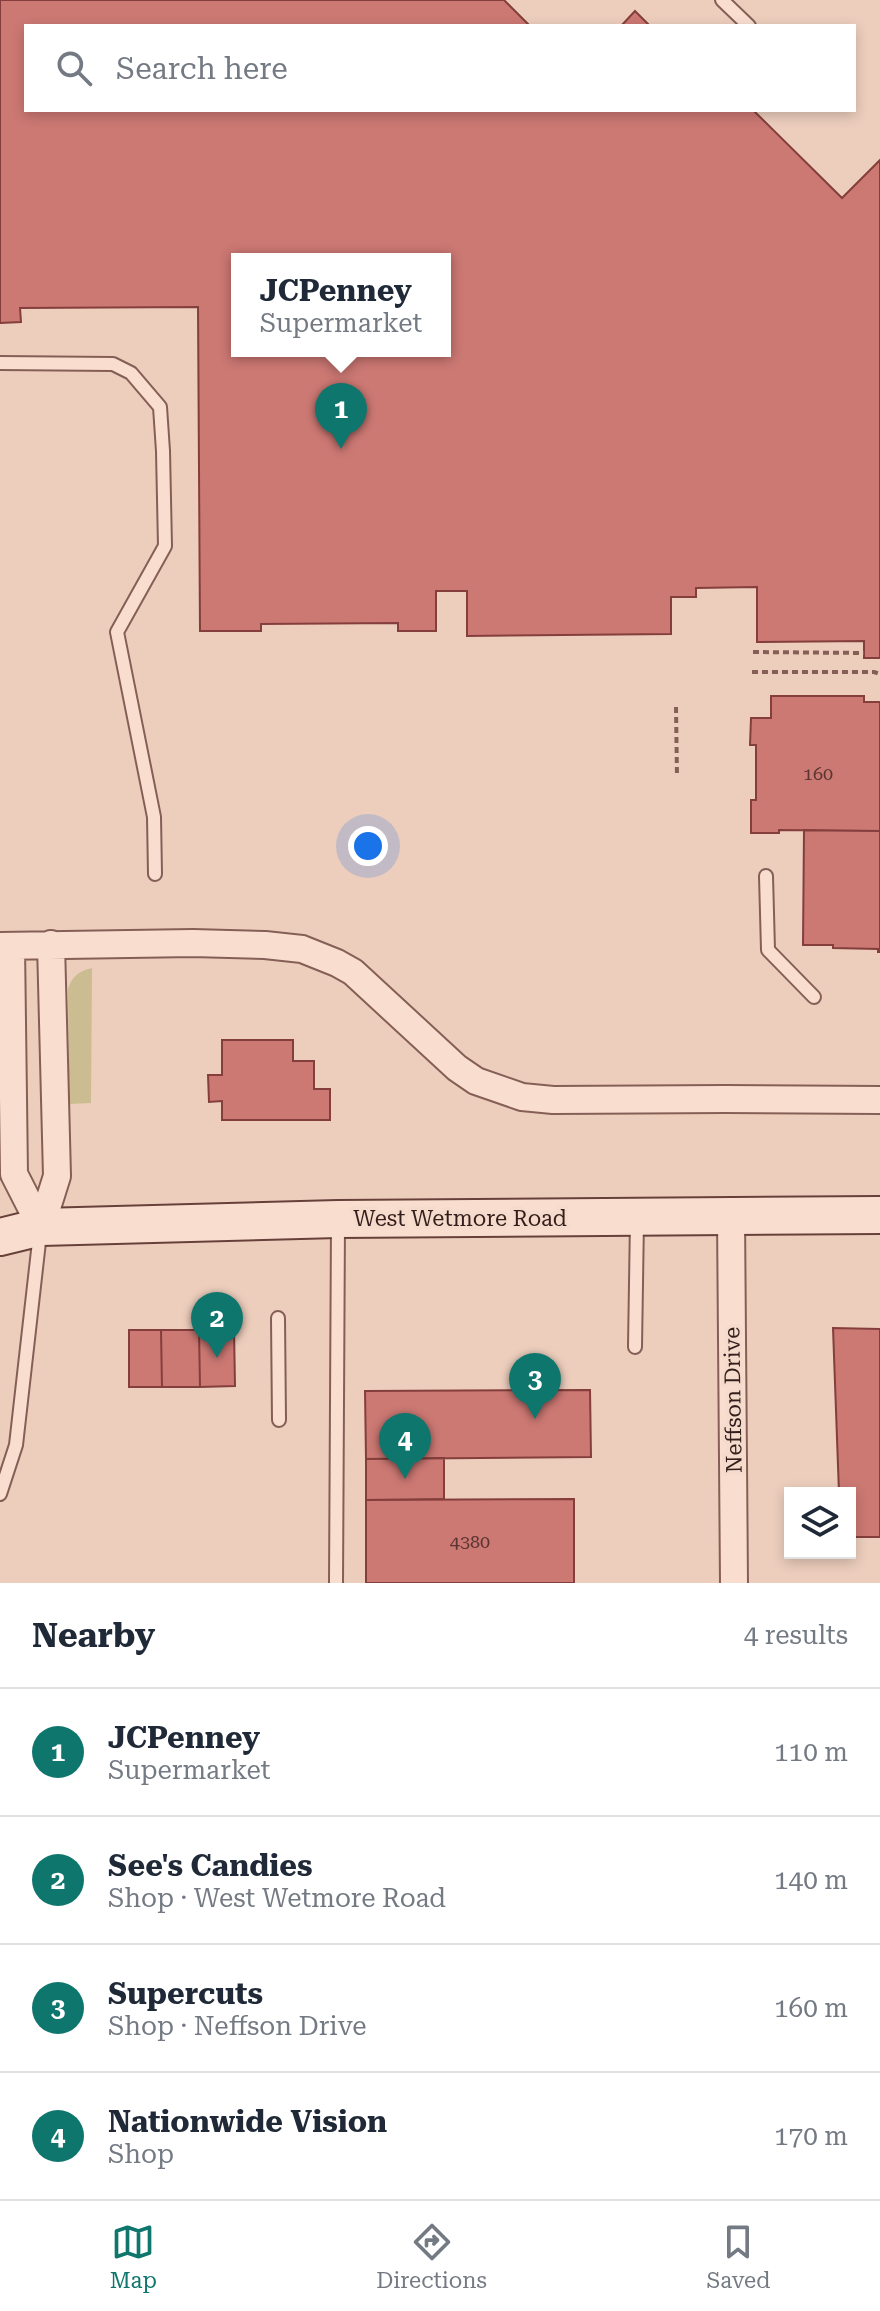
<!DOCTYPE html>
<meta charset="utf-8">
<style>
body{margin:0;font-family:"Roboto Serif",serif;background:#f2f2f3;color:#1f2937}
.controls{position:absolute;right:24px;bottom:24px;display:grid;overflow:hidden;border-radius:0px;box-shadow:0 4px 12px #0003}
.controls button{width:72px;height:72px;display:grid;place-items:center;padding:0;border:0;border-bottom:2px solid #e0e1e3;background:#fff;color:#1f2937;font:40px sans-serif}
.you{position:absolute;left:368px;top:846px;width:28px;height:28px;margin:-20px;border:6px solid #fff;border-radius:50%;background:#1a73e8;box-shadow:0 0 0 12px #1a73e833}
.badge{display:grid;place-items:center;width:52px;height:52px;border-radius:50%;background:#0f766e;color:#fff;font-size:26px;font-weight:700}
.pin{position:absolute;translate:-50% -66px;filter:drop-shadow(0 2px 4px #0008)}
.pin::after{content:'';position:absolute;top:42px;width:28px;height:24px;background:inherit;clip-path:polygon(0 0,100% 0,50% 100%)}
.popup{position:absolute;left:231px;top:253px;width:220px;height:104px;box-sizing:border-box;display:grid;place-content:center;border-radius:0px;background:#fff;filter:drop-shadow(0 2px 6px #0005);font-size:26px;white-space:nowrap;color:#747a83}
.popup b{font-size:30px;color:#1f2937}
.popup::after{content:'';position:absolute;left:50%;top:100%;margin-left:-16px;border:16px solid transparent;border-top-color:#fff}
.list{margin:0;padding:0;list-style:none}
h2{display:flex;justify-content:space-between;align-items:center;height:104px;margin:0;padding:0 32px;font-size:34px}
h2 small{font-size:26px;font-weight:400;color:#747a83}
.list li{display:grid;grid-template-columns:52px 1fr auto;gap:24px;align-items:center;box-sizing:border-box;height:128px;padding:0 32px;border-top:2px solid #e0e1e3}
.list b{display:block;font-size:30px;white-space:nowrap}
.list p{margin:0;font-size:26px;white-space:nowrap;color:#747a83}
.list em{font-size:26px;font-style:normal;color:#747a83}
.icon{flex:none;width:44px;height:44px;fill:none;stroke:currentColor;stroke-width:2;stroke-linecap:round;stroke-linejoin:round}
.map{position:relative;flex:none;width:880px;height:1583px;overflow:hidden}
.search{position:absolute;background:#fff;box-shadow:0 4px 12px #0003;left:24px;right:24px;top:24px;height:88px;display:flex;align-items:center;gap:20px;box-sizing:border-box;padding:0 28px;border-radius:0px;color:#747a83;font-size:30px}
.sheet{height:616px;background:#fff}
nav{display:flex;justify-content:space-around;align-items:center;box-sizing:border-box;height:112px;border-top:2px solid #e0e1e3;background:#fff;font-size:22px;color:#747a83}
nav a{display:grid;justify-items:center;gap:4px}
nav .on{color:#0f766e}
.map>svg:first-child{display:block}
</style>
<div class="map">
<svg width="880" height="1583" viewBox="0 0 880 1583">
<rect width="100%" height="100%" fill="#edcebd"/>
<path fill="#cbbd91" d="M92,968l-1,135 -22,1 -1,-115c4,-13 11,-18 24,-21z"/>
<path fill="#cc7873" stroke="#843f3c" stroke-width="2" fill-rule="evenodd" d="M0,0h504l26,26h-504v84h727l89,88 38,-38v498h-16v-17l-107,1v-55l-61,1v9h-25v37l-204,2v-45h-31v40h-38v-8l-137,1v7h-61l-2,-324 -178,1 1,14 -21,1zM237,259h208v92h-208z
M635,11l15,15h-29z
M771,696h93v6h16v129l-101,-1v3h-28v-33h5v-55h-6l1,-27h20z
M804,830l76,1v121h-2v-3l-45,-1v-3h-30z
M222,1040h71v21h21v28h16v31h-108v-19l-13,1 -1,-27h14z
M833,1328l47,1v208h-30v-44h-11z
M234,1329l1,57 -35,1 -1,-57z
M129,1330h32l1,57h-33z
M161,1330h38l1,57h-38z
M590,1390l1,67 -225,2 -1,-68z
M444,1458v41l-78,1v-41z
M574,1499v84h-208v-83z"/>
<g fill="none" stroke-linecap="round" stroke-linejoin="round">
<defs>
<path id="lane" d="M722,0l27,26
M0,363l113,1 18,9 29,34 3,44 2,95 -48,86 37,185 1,57
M766,876l2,74 46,47
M278,1318l1,102
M635,1347l2,-127
M0,1494l16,-49 24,-212
M336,1583l2,-361"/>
<path id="street" d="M0,946l193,-3 72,2 37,4 35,14 16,9 104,96 19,13 46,16 31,3 172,-1 155,1
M11,946l3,228 27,53
M731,1216l3,367
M41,1227l16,-51 -6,-232"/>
<path id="secondary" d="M0,1237l41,-10 297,-8 542,-4"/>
</defs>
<use href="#lane" stroke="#855f56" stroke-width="16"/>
<use href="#street" stroke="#855f56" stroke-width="30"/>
<use href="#secondary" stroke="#67403a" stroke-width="40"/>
<path stroke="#855f56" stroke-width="4" stroke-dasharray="6 4" stroke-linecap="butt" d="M753,652l111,1
M752,672h122l6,2
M676,707l1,70"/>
<use href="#lane" stroke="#f9ded0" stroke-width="12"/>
<use href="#street" stroke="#f9ded0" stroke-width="26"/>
<use href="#secondary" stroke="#f9ded0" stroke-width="36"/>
</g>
<g text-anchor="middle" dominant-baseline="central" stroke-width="7" stroke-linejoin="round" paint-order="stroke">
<g font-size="18" fill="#5a3431">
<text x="818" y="773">160</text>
<text x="470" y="1541">4380</text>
</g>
<g font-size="22" fill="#341e1b" stroke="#f5dbcc">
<text x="460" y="1218">West Wetmore Road</text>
<text transform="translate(733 1400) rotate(-91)">Neffson Drive</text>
</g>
</g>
</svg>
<div class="controls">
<button><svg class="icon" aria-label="layers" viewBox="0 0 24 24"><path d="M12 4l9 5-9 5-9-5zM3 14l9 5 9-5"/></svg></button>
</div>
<div class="you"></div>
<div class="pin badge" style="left:341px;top:449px">1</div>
<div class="popup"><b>JCPenney</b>Supermarket</div>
<div class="pin badge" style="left:217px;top:1358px">2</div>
<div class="pin badge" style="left:535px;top:1419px">3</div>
<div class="pin badge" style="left:405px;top:1479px">4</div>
<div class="search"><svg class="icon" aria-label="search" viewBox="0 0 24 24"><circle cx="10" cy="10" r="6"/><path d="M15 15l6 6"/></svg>Search here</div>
</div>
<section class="sheet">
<h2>Nearby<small>4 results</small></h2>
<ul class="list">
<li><span class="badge">1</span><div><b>JCPenney</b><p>Supermarket</p></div><em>110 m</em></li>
<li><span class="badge">2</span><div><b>See's Candies</b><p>Shop · West Wetmore Road</p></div><em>140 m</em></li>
<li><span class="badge">3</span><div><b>Supercuts</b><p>Shop · Neffson Drive</p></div><em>160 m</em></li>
<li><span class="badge">4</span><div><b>Nationwide Vision</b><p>Shop</p></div><em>170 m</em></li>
</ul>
</section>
<nav>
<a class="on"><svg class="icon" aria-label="map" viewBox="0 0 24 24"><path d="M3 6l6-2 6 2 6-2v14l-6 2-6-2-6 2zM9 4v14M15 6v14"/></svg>Map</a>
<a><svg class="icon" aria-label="directions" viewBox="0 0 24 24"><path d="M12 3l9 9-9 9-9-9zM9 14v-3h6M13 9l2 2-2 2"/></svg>Directions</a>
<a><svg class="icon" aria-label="saved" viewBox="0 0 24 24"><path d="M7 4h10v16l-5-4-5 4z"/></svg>Saved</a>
</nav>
